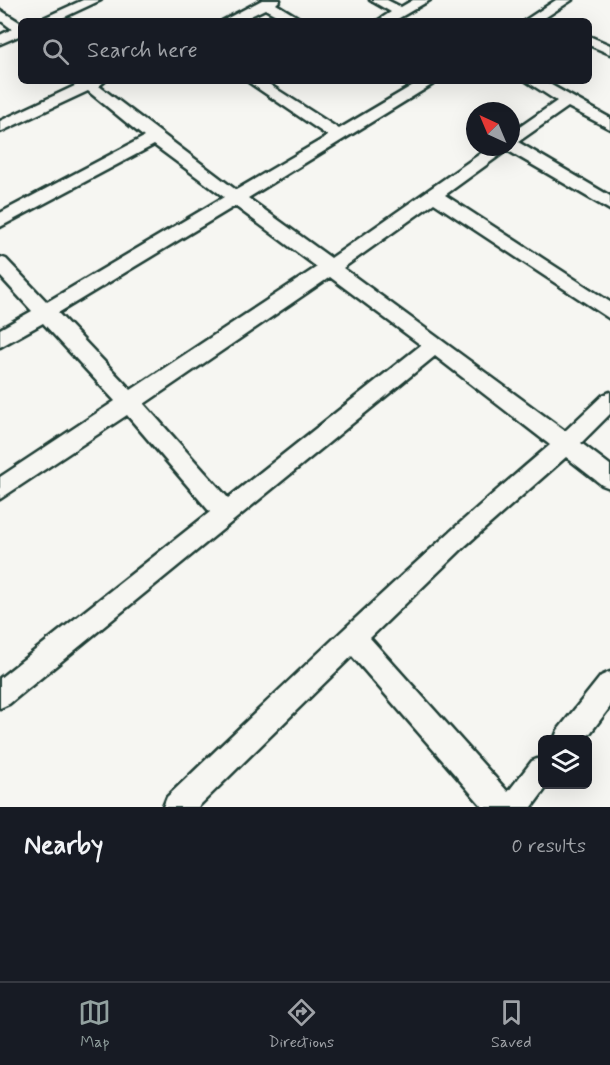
<!DOCTYPE html>
<style>
body{margin:0;font-family:Mynerve,sans-serif;background:#242831;color:#f1f3f6}
.controls{position:absolute;right:18px;bottom:18px;display:grid;overflow:hidden;border-radius:9px;box-shadow:0 6px 24px #0002}
.controls button{width:54px;height:54px;display:grid;place-items:center;padding:0;border:0;border-bottom:2px solid #363941;background:#171b24;color:#f1f3f6;font:30px sans-serif}
.compass{position:absolute;left:466px;top:102px;width:54px;height:54px;border-radius:50%;background:#171b24;box-shadow:0 6px 24px #0002;rotate:316deg}
.list{margin:0;padding:0;list-style:none}
h2{display:flex;justify-content:space-between;align-items:center;height:78px;margin:0;padding:0 24px;font-size:26px}
h2 small{font-size:20px;font-weight:400;color:#9ea1a6}
.icon{flex:none;width:33px;height:33px;fill:none;stroke:currentColor;stroke-width:2;stroke-linecap:round;stroke-linejoin:round}
.map{position:relative;flex:none;width:610px;height:807px;overflow:hidden}
.search{position:absolute;background:#171b24;box-shadow:0 6px 24px #0002;left:18px;right:18px;top:18px;height:66px;display:flex;align-items:center;gap:15px;box-sizing:border-box;padding:0 21px;border-radius:9px;color:#9ea1a6;font-size:22px}
.sheet{height:174px;background:#171b24}
nav{display:flex;justify-content:space-around;align-items:center;box-sizing:border-box;height:84px;border-top:2px solid #363941;background:#171b24;font-size:16px;color:#9ea1a6}
nav a{display:grid;justify-items:center;gap:3px}
nav .on{color:#92a19f}
.map>svg:first-child{display:block}
</style>
<div class="map">
<svg width="610" height="807" viewBox="0 0 610 807">
<rect width="100%" height="100%" fill="#f6f6f2"/>
<filter id="ink" filterUnits="userSpaceOnUse"><feTurbulence type="fractalNoise" baseFrequency=".0167" numOctaves="2"/><feDisplacementMap in="SourceGraphic" scale="12" xChannelSelector="R" yChannelSelector="G"/><feConvolveMatrix kernelMatrix="1 2 1 2 8 2 1 2 1" color-interpolation-filters="sRGB"/></filter>
<g filter="url(#ink)">
<g fill="none" stroke-linecap="round" stroke-linejoin="round">
<defs>
<path id="minor" d="M83,0h18l-45,21h-19z
M262,0h18l-4,4 28,17h-17l-22,-12 -25,12h-18z
M370,0h17l14,7 12,-7h17l-36,21h-17l14,-9z
M556,0h16l-32,21h-16z
M0,10l21,13v12l-21,9v-9l12,-6 -12,-9z
M589,36l21,9v9l-21,-9z
M77,81h28l-6,5 137,104 92,-54 -81,-55h17l75,48 81,-48h18l-190,117 83,60 159,-111h21v-14l46,-32 -31,-20h18l66,37v11l-42,-22 -50,35 92,54v14l-103,-60 -62,45 165,107v17l-176,-116 -91,65 222,163 38,-36 7,-3v22l-29,29 29,22v23l-8,-3 -36,-28 -101,89 -95,92 138,154 24,-31 10,-4v27h7l-17,23h-49l-131,-151 -154,151h-35l4,-10c126,-120 250,-240 383,-352l-115,-89 -426,348 -9,4v-30l210,-166 -83,-97 -127,84v-22l115,-76 -72,-78 -43,24v-18l32,-18 -32,-35v-19l6,2 41,43 177,-105 -70,-52 -154,82v-14l144,-76 -56,-46 -88,41v-11l79,-37zM235,206l82,61 -186,123 -73,-77zM330,277l91,68 -193,153 -84,-94z
M610,672v35l-25,33h-31l4,-10 43,-54z"/>
</defs>
<use href="#minor" stroke="#1f3d34" stroke-width="5"/>
<use href="#minor" fill="#f6f6f2" fill-rule="evenodd"/>
</g>
</g>
</svg>
<div class="controls">
<button><svg class="icon" aria-label="layers" viewBox="0 0 24 24"><path d="M12 4l9 5-9 5-9-5zM3 14l9 5 9-5"/></svg></button>
</div>
<svg class="compass" viewBox="-18 -18 36 36"><path d="M0-13l5 13h-10z" fill="#e53935"/><path d="M0 13l5-13h-10z" fill="#9ea1a6"/></svg>
<div class="search"><svg class="icon" aria-label="search" viewBox="0 0 24 24"><circle cx="10" cy="10" r="6"/><path d="M15 15l6 6"/></svg>Search here</div>
</div>
<section class="sheet">
<h2>Nearby<small>0 results</small></h2>
<ul class="list">
</ul>
</section>
<nav>
<a class="on"><svg class="icon" aria-label="map" viewBox="0 0 24 24"><path d="M3 6l6-2 6 2 6-2v14l-6 2-6-2-6 2zM9 4v14M15 6v14"/></svg>Map</a>
<a><svg class="icon" aria-label="directions" viewBox="0 0 24 24"><path d="M12 3l9 9-9 9-9-9zM9 14v-3h6M13 9l2 2-2 2"/></svg>Directions</a>
<a><svg class="icon" aria-label="saved" viewBox="0 0 24 24"><path d="M7 4h10v16l-5-4-5 4z"/></svg>Saved</a>
</nav>
